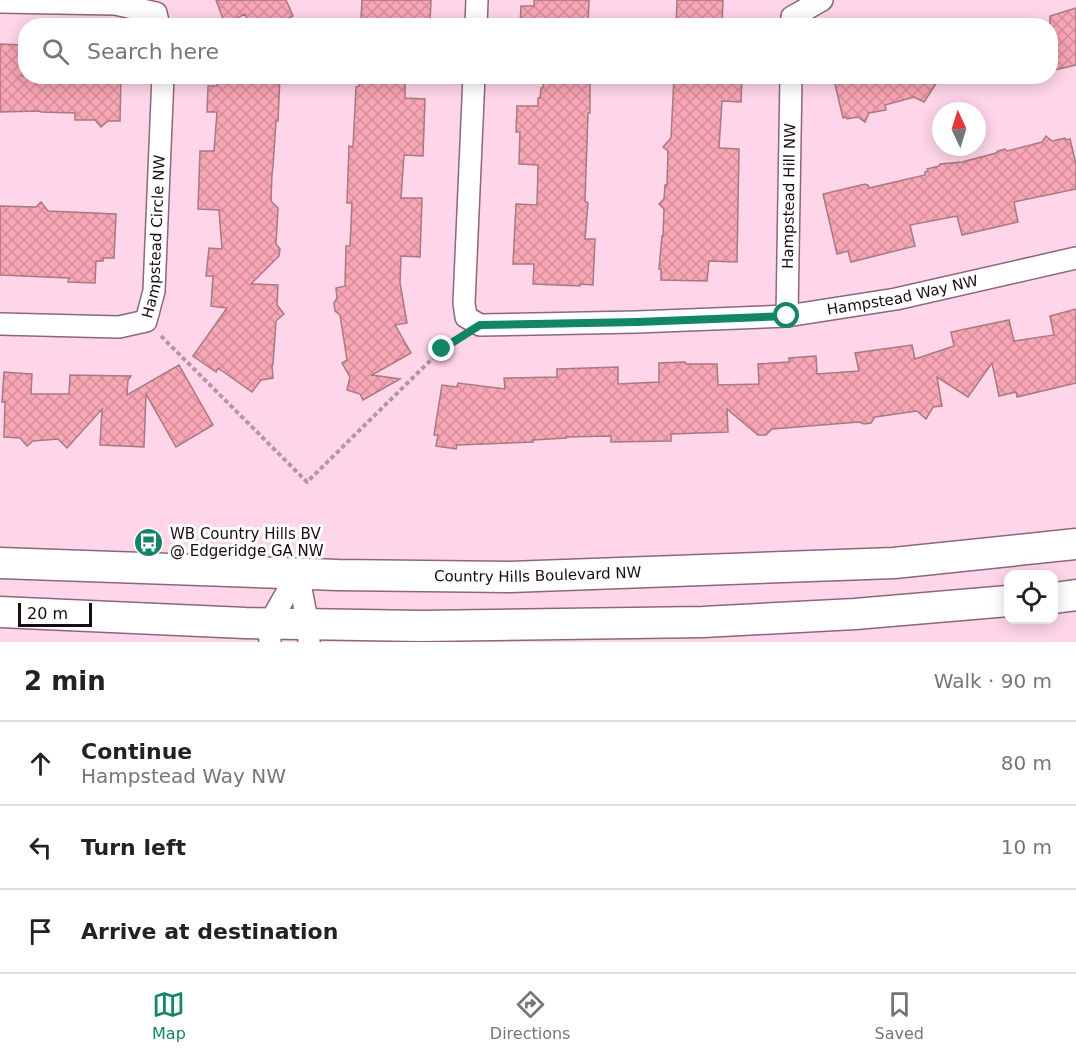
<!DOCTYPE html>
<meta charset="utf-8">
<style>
body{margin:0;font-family:"DejaVu Sans",sans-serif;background:#f6f6f6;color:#222}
.controls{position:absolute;right:18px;bottom:18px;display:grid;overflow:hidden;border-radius:12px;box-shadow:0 3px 15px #0003}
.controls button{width:54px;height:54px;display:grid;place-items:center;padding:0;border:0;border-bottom:2px solid #e0e0e0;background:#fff;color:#222;font:30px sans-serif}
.compass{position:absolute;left:932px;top:102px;width:54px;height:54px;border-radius:50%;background:#fff;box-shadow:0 3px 15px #0003;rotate:356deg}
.scale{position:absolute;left:18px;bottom:15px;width:74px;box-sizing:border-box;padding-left:6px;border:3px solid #180b12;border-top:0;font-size:16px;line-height:21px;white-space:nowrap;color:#180b12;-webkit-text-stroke:4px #fff;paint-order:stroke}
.stop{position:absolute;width:18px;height:18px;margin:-14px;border:4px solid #128665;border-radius:50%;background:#fff}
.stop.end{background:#128665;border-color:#fff;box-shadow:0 2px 6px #0008}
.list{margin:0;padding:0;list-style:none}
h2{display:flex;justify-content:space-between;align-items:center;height:78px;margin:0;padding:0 24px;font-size:26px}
h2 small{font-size:20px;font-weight:400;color:#767676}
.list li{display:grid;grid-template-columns:39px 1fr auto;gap:18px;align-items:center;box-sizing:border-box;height:84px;padding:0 24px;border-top:2px solid #e0e0e0}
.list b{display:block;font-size:22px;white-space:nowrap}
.list p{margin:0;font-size:20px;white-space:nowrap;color:#767676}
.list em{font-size:20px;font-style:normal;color:#767676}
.icon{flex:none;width:33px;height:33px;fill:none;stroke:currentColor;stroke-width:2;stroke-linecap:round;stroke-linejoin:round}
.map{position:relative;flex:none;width:1076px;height:642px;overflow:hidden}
.search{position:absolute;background:#fff;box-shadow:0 3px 15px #0003;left:18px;right:18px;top:18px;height:66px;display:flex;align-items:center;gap:15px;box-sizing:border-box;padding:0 21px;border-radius:24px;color:#767676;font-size:22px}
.sheet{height:330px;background:#fff}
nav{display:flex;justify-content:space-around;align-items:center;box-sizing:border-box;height:84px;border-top:2px solid #e0e0e0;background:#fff;font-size:16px;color:#767676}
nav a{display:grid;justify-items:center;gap:3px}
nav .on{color:#128665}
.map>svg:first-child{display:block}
</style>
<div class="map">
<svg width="1076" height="642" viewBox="0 0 1076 642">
<defs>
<pattern id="building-cross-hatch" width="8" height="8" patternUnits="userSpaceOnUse" patternTransform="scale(1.5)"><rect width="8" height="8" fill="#f8a5b4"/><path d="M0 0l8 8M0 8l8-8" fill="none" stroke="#d48d9a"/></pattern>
</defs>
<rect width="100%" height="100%" fill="#ffd5e9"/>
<path fill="url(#building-cross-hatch)" stroke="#a57a81" stroke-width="1.5" d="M216,0h70l7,16 -21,10h-22l-5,-12 -20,10z
M362,0h69l-1,22 -69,-3z
M534,0h55l-1,26h-68l1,-20h13z
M677,0h46l-1,26h-46z
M1076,8v57l-26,6v-55z
M0,44l23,1 -1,31h99l-1,45h-12l-7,6 -6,-7h-20v-7l-34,-1 -1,-1 -40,1z
M217,76h63l-2,45h-2l-3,46 -1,7 -1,27 7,7 -2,36 4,5 -1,7 -28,28 27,1 -1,20 7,9 -8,7 -3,43 -1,2 1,12 -12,2 -9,12 -34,-24 -2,4 -23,-16 34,-48 -16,-2 2,-30h-7l3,-28 13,1 -3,-39 -21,-1 2,-58h14l3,-39h-10l1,-26h9z
M360,76l45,2v20l20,1 -2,57 -19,-1 -3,43h21l-2,59 -19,-1 -1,27 7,40 -12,2 16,28 -39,22 28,4 -37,21 -3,-6 -13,-4 3,-13 -8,-14 5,-3 -7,-45 -5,-4 -1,-8 3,-5 -1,-10 9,-2 1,-40h4l2,-43h-5l2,-57 4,1 3,-60 3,-1z
M544,76h46v37h-2l-3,88 3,2 -3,36h10l-2,46 -13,-1v2l-47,-2 1,-20h-21l3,-60 21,1 1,-40 -19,-1 1,-32h-4l1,-26h21v-8h2l1,-10h2z
M711,76h31l-1,26 -19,-1 -3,47 20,1 -2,113 -28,-1 -2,20 -46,-1v-11h-2l3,-33h1l1,-27 -5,-5 5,-5 1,-14h2l1,-34 -5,-4 8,-9 3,-61 37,1z
M833,76h108l-17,26 -10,-5 -29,8 1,5 -17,3 -4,9 -7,-5 -11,2 -1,-2 -3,1z
M1046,136l6,5 13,-3 1,2 4,-1 6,25v25l-62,13 4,20 -56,13 -5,-19 -47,9 5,21 -64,16 -3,-11 -11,3 -14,-60 42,-10 1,1h2l1,3 56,-13v-3l3,-1 -1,-2 12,-3 1,-2 22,-2 34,-9 2,-2 7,-2 2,2 35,-9z
M41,202l7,9 68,3 -2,44h-11v3h-7l-1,22 -27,-1 1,-4 -69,-3v-69l36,1z
M1076,309v74l-59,14 -1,-5 -17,4 -7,-33 -24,34 -31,-20 5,29 -9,1 -7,12 -9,-8 -42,6 -4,6 -7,1 -5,-2 -87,7 -6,6h-8l-31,-26 1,23 -57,2v7l-60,1v-6l-45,1v1l-33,2v2l-76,3 -1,4 -20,-3 2,-11h-4l8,-50 15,2 1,-4 47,6 -1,-11 53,-1v-8l61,-2v17l41,-2v-19l26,-1 1,2h31l1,21 41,-1 -1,-20 31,-2v-4l27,-2 1,18 42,-3 -4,-18 57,-8 3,14 39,-13 -3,-14 58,-12 5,21 40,-6 -4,-19z
M179,365l34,60 -37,22 -30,-53 -2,53 -44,-2 2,-36 -35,39 -9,-9 -25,2 -6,5 -7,-8 -16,-1 1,-35h-3l2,-30 28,2 -1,20h38l1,-19 61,1 -3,4 -1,15z"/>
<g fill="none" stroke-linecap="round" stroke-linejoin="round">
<defs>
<g id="street">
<path d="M0,2l115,2 41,9 3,13"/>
<path d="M476,26l1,-26"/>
<path d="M792,26v-9l30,-17"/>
<path id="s1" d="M474,76l-10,227 2,14 14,8 157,-3 150,-6 109,-17 180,-41"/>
<path id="s2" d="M787,316l4,-240"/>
<path id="s3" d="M0,324l119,3 27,-6 8,-30 9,-215"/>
<path d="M298,573l10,52 1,17"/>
<path d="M270,642l-1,-18 29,-51"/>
</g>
<g id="secondary">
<path id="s4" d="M0,563l338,12 172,2 384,-14 182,-19"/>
<path d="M1054,598l22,-3"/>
<path d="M0,612l245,11 177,3 281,-4 152,-8 153,-13"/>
</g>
</defs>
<use href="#street" stroke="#8c6779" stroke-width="24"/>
<use href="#secondary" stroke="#8c6779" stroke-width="33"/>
<path stroke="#b695a5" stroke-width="4" stroke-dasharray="4.5 3" stroke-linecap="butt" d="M161,336l146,146 135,-133 17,-10"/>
<use href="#street" stroke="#fff" stroke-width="21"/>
<use href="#secondary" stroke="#fff" stroke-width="30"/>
</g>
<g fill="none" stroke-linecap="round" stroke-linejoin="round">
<path stroke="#128665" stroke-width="8" d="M442,349l38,-24 157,-3 150,-6"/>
</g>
<defs>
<symbol id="bus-disc" viewBox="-11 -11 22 22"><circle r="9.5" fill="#128665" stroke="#fff"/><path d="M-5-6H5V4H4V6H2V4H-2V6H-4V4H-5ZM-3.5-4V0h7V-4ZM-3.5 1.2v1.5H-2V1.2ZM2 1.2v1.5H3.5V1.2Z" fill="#fff"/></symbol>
</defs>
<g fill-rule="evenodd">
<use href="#bus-disc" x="132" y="526" width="33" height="33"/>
</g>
<g text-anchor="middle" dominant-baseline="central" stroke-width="6" stroke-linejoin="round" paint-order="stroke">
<g font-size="15" fill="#180b12" stroke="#fff">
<text stroke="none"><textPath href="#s2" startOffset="120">Hampstead Hill NW</textPath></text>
<text stroke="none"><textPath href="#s3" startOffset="232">Hampstead Circle NW</textPath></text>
<text stroke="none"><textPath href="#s1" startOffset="682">Hampstead Way NW</textPath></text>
<text stroke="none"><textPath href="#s4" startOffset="538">Country Hills Boulevard NW</textPath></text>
</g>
<g font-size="15" fill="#180b12" stroke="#fff" text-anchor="start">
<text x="170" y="534">WB Country Hills BV<tspan x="170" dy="17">@ Edgeridge GA NW</tspan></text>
</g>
</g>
</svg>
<div class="controls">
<button><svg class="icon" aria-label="locate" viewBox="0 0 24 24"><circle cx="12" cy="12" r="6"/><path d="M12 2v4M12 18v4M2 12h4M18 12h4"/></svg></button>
</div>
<svg class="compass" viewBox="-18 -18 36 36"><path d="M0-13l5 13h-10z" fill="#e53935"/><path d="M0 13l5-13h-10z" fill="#767676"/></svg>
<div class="scale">20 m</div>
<div class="stop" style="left:787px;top:316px"></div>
<div class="stop end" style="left:442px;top:349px"></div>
<div class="search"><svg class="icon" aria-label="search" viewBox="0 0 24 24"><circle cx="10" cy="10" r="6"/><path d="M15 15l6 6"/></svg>Search here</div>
</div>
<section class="sheet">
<h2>2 min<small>Walk · 90 m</small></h2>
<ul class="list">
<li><svg class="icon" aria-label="ahead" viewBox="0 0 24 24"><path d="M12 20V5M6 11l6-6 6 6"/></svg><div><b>Continue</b><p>Hampstead Way NW</p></div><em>80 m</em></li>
<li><svg class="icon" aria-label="left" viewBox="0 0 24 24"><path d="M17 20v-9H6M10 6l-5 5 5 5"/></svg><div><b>Turn left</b></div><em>10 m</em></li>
<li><svg class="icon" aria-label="arrive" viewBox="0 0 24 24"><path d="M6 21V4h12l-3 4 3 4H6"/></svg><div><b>Arrive at destination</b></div></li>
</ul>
</section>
<nav>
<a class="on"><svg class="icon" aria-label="map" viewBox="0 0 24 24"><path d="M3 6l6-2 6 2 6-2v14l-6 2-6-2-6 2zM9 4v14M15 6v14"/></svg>Map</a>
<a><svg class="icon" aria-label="directions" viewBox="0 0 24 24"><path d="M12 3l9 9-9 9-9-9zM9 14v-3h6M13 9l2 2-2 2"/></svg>Directions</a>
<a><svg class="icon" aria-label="saved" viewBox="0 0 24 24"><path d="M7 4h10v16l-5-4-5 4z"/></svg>Saved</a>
</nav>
